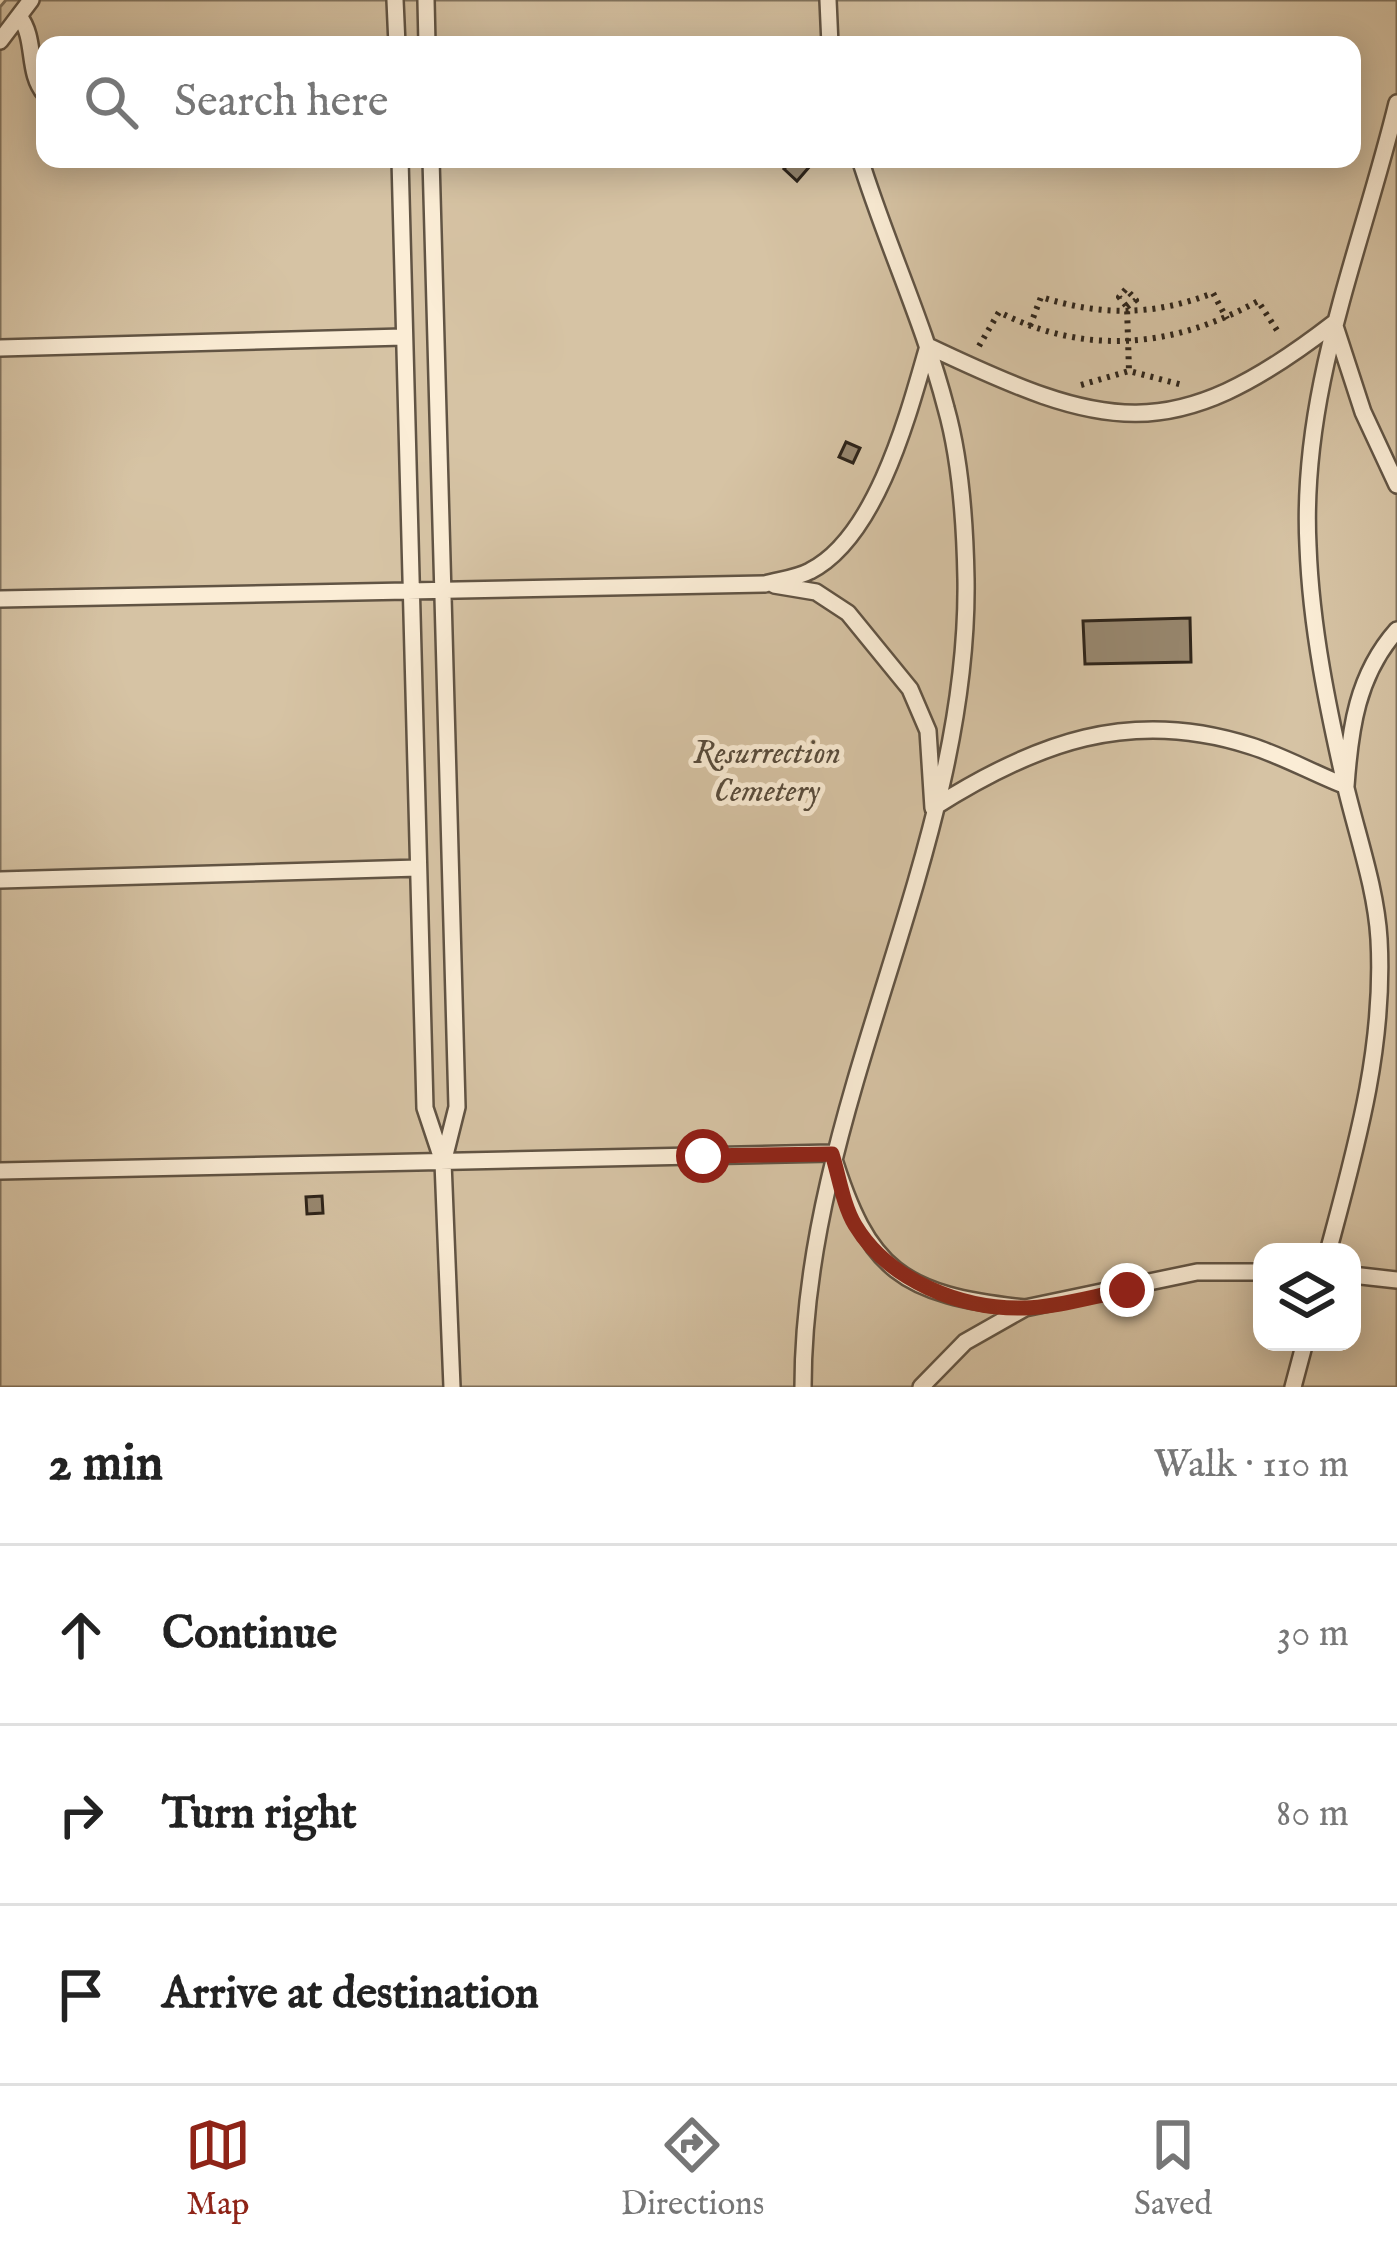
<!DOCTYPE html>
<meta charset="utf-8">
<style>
body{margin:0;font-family:"IM FELL English",serif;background:#f6f6f6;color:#222}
.controls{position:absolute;right:36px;bottom:36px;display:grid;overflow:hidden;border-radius:24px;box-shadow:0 6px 30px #0003}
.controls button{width:108px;height:108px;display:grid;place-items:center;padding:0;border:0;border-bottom:3px solid #e0e0e0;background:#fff;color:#222;font:60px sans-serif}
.stop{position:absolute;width:36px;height:36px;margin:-27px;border:9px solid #8f2418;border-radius:50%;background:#fff}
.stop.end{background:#8f2418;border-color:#fff;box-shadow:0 3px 12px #0008}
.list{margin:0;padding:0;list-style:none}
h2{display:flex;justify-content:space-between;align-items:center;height:156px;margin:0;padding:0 48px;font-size:51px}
h2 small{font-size:39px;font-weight:400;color:#767676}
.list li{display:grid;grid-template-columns:78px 1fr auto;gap:36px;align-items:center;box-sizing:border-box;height:180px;padding:0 48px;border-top:3px solid #e0e0e0}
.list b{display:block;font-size:45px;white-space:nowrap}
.list em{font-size:39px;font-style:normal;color:#767676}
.icon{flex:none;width:66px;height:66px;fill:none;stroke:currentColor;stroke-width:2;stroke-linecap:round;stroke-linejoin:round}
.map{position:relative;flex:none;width:1397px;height:1387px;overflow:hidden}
.search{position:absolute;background:#fff;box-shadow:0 6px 30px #0003;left:36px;right:36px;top:36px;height:132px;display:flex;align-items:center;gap:30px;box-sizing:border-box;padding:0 42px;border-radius:24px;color:#767676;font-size:45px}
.sheet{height:696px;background:#fff}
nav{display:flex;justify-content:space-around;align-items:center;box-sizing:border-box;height:168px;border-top:3px solid #e0e0e0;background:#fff;font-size:33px;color:#767676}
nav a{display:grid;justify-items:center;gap:6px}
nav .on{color:#8f2418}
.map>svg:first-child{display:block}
</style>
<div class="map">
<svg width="1397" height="1387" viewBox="0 0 1397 1387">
<rect width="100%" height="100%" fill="#f9e4c0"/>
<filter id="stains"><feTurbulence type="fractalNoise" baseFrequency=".00167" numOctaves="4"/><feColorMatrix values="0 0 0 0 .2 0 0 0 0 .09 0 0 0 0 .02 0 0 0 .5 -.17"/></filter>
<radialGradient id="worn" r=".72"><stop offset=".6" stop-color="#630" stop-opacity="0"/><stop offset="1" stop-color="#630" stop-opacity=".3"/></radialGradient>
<path fill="#d6c3a4" stroke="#82745f" stroke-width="3" fill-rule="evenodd" d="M6,0h1391v1387h-1397v-1380zM45,45h1307v114h-1307zM1262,1252h90v90h-90z"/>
<path fill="#988870" stroke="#2e241a" stroke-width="3" d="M793,159l17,7 -13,15 -13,-12z
M846,442l14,6 -7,15 -14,-6z
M1190,618l1,44 -106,2 -2,-43z
M322,1196l1,17 -16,1 -1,-17z"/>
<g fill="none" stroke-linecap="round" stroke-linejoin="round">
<defs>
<path id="lane" d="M395,0l2,45
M426,0l1,45
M828,0l2,45
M19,16c18,23 7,56 26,78
M0,41l31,-41
M400,159l25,949 18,54 9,225
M431,159l26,948 -13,52
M0,348l403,-11
M774,585l42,7 32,21 62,76 18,42 5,77c102,-65 197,-101 318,-62 32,10 64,28 95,40 4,-57 11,-111 51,-156
M0,599l765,-15c14,-4 32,-6 45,-13 67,-34 99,-159 118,-225 177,84 243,103 406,-23l29,89 34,73
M0,880l418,-12
M0,1171l832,-18c36,118 70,142 193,155
M1328,1252c28,-104 57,-204 51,-313 -3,-50 -21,-101 -33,-151 -18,-79 -35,-160 -38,-242 -8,-156 53,-295 89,-443
M1352,1275l45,5
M803,1387c0,-281 167,-533 163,-808 -1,-55 -5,-118 -20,-171 -22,-85 -60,-165 -86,-249
M921,1387l44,-45 60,-34 172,-36h65
M1293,1387l12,-45"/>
</defs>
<use href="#lane" stroke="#615444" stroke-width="20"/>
<path stroke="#2e241a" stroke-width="6" stroke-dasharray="3 6" stroke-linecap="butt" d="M1127,307l9,-7 -10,-11 -7,8 8,10 2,64
M1030,326l11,-29c60,19 113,19 172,-4l14,26
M979,346l20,-34c87,44 174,36 259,-11l22,34
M1081,385l48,-14 54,14"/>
<use href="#lane" stroke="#fbedd6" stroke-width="15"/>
</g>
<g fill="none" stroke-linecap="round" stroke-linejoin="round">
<path stroke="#8f2418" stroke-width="15" d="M703,1156l129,-2c7,22 11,51 23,71 33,55 106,85 170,83 33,-1 69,-12 102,-18"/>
</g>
<g text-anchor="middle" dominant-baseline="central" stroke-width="10" stroke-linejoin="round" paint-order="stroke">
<g font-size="33" font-style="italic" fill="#584c3c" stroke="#fbedd6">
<text x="767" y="754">Resurrection<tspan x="767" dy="38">Cemetery</tspan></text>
</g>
</g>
<rect width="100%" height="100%" filter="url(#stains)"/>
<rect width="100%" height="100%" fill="url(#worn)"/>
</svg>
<div class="controls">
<button><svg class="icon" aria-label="layers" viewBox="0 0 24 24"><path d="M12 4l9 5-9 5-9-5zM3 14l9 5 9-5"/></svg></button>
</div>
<div class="stop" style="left:703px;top:1156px"></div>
<div class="stop end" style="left:1127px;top:1290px"></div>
<div class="search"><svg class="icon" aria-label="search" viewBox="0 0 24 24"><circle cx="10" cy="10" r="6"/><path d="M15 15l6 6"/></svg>Search here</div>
</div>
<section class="sheet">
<h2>2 min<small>Walk · 110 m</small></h2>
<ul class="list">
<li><svg class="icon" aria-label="ahead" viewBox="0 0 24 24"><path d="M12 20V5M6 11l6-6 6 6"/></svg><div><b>Continue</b></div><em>30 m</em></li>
<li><svg class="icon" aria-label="right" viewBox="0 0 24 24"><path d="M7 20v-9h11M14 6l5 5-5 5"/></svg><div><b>Turn right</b></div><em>80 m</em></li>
<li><svg class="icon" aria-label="arrive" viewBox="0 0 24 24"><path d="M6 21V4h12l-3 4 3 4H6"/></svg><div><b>Arrive at destination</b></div></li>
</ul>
</section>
<nav>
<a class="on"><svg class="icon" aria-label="map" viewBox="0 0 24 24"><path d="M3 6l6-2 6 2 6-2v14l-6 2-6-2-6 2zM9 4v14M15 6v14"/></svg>Map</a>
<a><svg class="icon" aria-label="directions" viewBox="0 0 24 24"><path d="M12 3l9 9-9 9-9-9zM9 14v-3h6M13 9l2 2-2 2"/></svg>Directions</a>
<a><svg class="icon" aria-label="saved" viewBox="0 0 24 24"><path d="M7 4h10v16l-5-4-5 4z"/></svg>Saved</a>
</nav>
